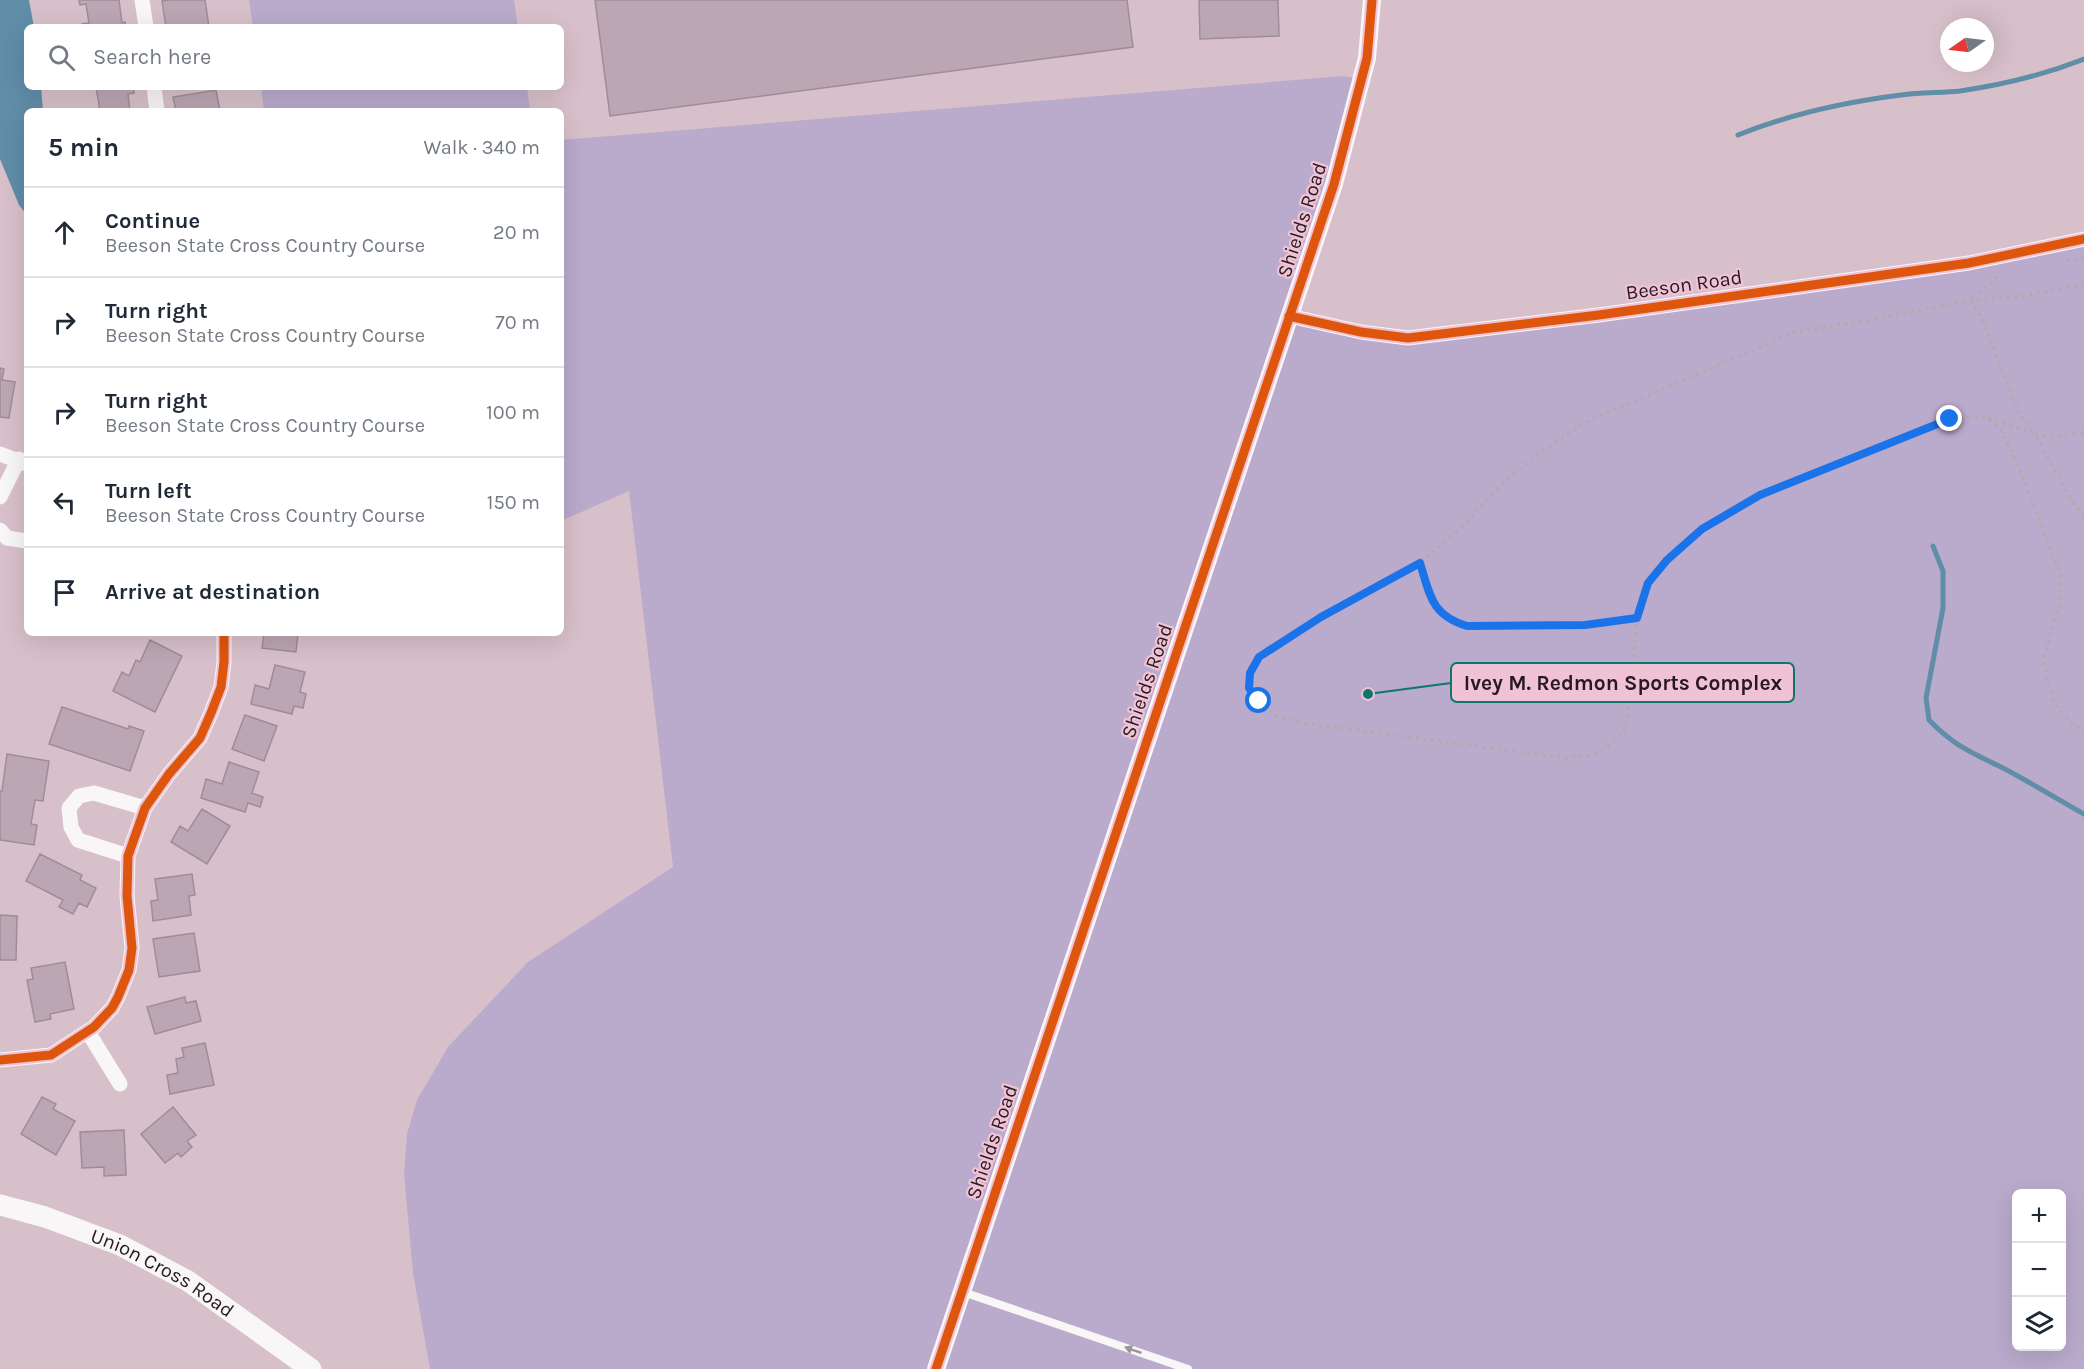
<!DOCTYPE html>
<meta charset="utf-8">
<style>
body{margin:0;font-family:Karla,sans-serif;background:#f2f2f3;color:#1f2937}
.controls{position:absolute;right:18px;bottom:18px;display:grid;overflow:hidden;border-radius:9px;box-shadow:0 6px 24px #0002}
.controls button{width:54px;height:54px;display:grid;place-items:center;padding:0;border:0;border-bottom:2px solid #e0e1e3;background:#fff;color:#1f2937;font:30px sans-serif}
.compass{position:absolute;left:1940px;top:18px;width:54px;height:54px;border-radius:50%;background:#fff;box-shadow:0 6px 24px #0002;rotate:256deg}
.stop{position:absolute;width:18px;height:18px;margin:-14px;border:4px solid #1a73e8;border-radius:50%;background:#fff}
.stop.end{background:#1a73e8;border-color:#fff;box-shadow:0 2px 6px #0008}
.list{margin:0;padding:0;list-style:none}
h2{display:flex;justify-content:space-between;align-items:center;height:78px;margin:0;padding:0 24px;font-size:26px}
h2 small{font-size:20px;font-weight:400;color:#747a83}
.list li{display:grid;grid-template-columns:39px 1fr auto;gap:18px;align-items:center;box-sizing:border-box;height:90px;padding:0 24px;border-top:2px solid #e0e1e3}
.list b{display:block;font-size:22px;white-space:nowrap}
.list p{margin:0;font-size:20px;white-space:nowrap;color:#747a83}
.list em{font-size:20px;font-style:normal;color:#747a83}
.icon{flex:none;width:33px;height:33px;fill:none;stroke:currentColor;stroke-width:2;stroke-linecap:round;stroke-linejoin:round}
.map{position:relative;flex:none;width:2084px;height:1369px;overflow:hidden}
.search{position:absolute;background:#fff;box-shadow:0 6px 24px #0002;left:24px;top:24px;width:540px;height:66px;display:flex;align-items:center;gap:15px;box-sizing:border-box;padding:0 21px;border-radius:9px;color:#747a83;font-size:22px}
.panel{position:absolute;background:#fff;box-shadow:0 6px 24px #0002;left:24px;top:108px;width:540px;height:528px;border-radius:9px}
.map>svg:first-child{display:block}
</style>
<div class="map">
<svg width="2084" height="1369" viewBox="0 0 2084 1369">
<rect width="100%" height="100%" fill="#d8c0ca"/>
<path fill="#baaacc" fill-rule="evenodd" d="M249,0h265l4,27h-265z
M1344,76l18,3 -73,236 119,23 676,-99v1130h-1654l-17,-96 -9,-99 3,-40 10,-34 31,-53 80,-85 145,-95 -44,-376 -68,30v-381zM2016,1194h46v152h-46z
M261,87h266l3,24h-266z"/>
<path fill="#608da8" d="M0,0h29l5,27h-7v60h14l2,24h-16v104l-8,-10 -19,-46z"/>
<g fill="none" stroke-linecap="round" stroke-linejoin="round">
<path stroke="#608da8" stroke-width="5" d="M1738,135c52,-21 107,-33 163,-40 20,-3 40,-2 59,-4 42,-6 86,-17 124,-32
M1933,546l10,25v37l-17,90 3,22c25,26 42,32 74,48 27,14 54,31 81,46"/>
</g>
<path fill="#bba6b3" stroke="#9e8d96" stroke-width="1.5" d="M79,0h40l3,23 3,-1 1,5h-44v-3l7,-1 -3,-19 -6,1z
M170,0h35l4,27h-43l-4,-26z
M595,0h532l6,47 -523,69z
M1199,0h79l1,36 -79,3z
M96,87h37l1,6 -6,1 2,17h-30z
M216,90l4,21h-44l-3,-14z
M0,368l4,1 -2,11 13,2 -6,36 -9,-1z
M264,633h34l-2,19 -34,-4z
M150,640l32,16 -27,56 -42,-21 9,-19 7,4 7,-16 4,2z
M275,665l30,7 -5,20 6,2 -3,14 -9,-2 -2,8 -41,-10 4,-19 14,4z
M62,707l66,22 1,-3 15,5 -14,40 -81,-27z
M245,715l32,11 -13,35 -32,-12z
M7,754l42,7 -6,40 -8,-1 -4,24 6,1 -3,20 -34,-5v-49h2z
M229,762l30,10 -7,21 11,4 -3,10 -12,-4 -3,9 -44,-14 5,-19 16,5z
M202,809l28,17 -23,38 -36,-22 9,-16 8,5z
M40,854l42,21 -2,5 16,8 -9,19 -8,-4 -6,11 -14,-7 4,-7 -37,-19z
M192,874l3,21 -6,1 2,19 -38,6 -2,-20 7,-1 -3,-21z
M0,915l17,1 -1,44h-16z
M194,933l6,38 -41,6 -6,-38z
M65,962l9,47 -24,5 1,5 -16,3 -8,-42 6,-1 -2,-11z
M185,997l1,6 10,-2 5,20 -46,13 -8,-27z
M205,1043l9,42 -44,9 -3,-19 11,-2 -2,-14 8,-2 -2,-9z
M42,1097l14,7 -3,5 22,12 -19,34 -35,-21z
M173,1107l23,28 -9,6 5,6 -11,10 -3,-4 -13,10 -24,-29z
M124,1130l2,45 -22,1v-9l-22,1 -2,-36z"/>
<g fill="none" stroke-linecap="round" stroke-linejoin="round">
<path stroke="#b3aaae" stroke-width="3" stroke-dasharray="3 4.5" stroke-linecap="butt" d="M2067,261l17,-4
M2084,285l-69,12 -44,3 -107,21 -69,11 -209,90 -49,32 -39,34 -35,38 -43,37 -99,54 -62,40 -9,16 -1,15 10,13 15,14 29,8 261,35 26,-3 19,-9 15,-14 6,-34 7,-80 11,-35 19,-23 35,-31 58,-34 190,-76 24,-3 13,1 14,13 16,32 44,114v24l-17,56 3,24 8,25 19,20 10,5
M1972,298l29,-25
M1971,300l12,21 37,94 15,19 16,3 33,-5
M1988,418l47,16 38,69 11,13
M1420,563c10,32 11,52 47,63l118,-1 52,-7"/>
<path stroke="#f9f6f7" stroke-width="8" d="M963,1292l225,77"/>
<path stroke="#f9f6f7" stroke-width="15" d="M142,0l4,27
M154,87l3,24
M1289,316l72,16 47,6 191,-23 370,-52 115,-24
M0,454l27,10
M0,497l19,-38
M0,530l7,8 20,3
M128,856l-50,-16 -7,-13 -2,-19 10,-12 15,-3 51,15
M88,1032l32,52
M0,1060l51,-5 43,-28 18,-19 6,-11 11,-27 3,-22 -5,-52 1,-40 17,-48 24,-34 31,-36 11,-25 10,-26 3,-25v-29"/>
<path stroke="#f9f6f7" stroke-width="18" d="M936,1369l398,-1185 33,-126 5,-58"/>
<path stroke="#f9f6f7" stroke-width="21" id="s1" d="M0,1205l45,12 75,28 68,36 123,88"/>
<defs>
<path id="cycleway" d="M1289,316l72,16 47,6 191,-23 370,-52 115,-24
M0,1060l51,-5 43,-28 18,-19 6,-11 11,-27 3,-22 -5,-52 1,-40 17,-48 24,-34 31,-36 11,-25 10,-26 3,-25v-29
M936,1369l398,-1185 33,-126 5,-58"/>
</defs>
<use href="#cycleway" stroke="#efc3d5" stroke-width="13"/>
<use href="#cycleway" stroke="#de560d" stroke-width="9"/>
</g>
<defs><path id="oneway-solid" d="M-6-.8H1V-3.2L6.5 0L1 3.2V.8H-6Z" transform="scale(1.5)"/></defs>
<use fill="#9b9396" href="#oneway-solid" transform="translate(1133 1350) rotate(-161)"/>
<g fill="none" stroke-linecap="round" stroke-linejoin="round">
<path stroke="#1a73e8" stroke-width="8" d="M1259,701l-10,-13 1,-15 9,-16 62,-40 99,-54c10,32 11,52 47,63l118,-1 52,-7 11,-35 19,-23 35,-31 58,-34 190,-76"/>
</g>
<g text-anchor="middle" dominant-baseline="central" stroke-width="4.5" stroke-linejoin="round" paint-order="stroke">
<g font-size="20" fill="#28191f" stroke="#efc3d5">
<text transform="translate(1302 220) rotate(-72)">Shields Road</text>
<text transform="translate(1684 285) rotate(-8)">Beeson Road</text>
<text transform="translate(1147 681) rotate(-71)">Shields Road</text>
<text transform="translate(992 1142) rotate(-71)">Shields Road</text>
<text stroke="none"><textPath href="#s1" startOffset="177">Union Cross Road</textPath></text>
</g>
</g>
<path fill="none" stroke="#0f766e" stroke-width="2" d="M1368 694L1451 683"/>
<circle fill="#0f766e" stroke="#efc3d5" stroke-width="2" cx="1368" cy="694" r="6"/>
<rect fill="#efc3d5" stroke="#0f766e" stroke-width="2" x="1451" y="663" width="343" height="39" rx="6"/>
<g font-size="21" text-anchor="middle" font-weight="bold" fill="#28191f">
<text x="1623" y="690">Ivey M. Redmon Sports Complex</text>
</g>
</svg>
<div class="controls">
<button>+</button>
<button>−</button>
<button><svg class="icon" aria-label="layers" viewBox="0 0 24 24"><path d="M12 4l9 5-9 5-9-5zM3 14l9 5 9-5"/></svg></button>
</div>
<svg class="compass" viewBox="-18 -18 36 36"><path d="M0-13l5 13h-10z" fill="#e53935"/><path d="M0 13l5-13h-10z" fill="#747a83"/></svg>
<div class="stop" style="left:1259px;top:701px"></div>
<div class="stop end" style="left:1950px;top:419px"></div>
<div class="search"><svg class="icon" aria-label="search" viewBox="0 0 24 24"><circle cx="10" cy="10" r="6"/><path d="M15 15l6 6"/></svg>Search here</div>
<section class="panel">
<h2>5 min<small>Walk · 340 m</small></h2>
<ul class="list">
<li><svg class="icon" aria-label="ahead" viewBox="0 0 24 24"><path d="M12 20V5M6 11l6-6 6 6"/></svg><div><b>Continue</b><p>Beeson State Cross Country Course</p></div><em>20 m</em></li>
<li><svg class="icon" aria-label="right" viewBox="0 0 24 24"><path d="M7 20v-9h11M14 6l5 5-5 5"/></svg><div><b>Turn right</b><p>Beeson State Cross Country Course</p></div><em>70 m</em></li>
<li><svg class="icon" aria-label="right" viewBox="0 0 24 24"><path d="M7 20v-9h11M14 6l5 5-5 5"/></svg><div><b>Turn right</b><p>Beeson State Cross Country Course</p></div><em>100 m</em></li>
<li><svg class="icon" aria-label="left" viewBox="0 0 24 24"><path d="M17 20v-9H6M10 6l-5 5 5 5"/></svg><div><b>Turn left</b><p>Beeson State Cross Country Course</p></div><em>150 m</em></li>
<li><svg class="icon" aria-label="arrive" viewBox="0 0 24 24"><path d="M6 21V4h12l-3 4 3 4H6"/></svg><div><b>Arrive at destination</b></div></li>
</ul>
</section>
</div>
